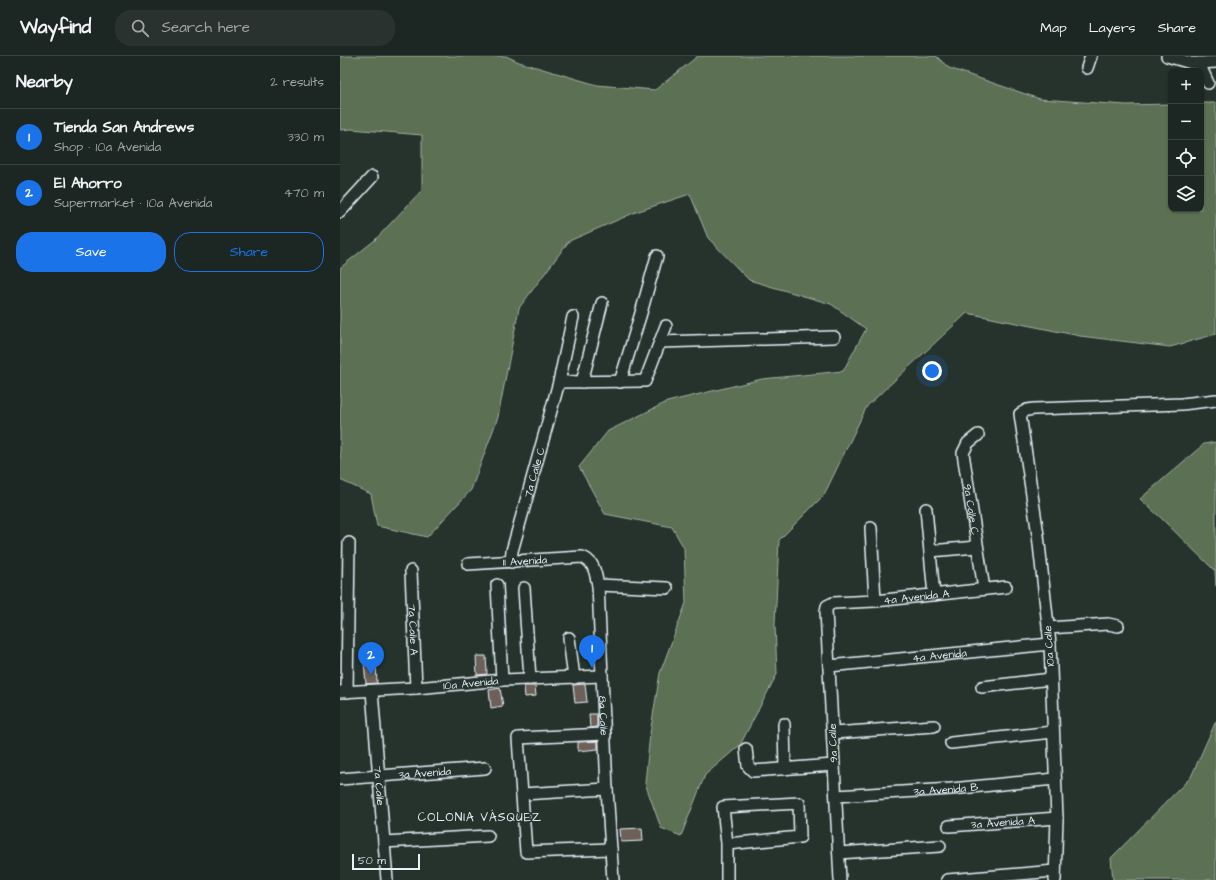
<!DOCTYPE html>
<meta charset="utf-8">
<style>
body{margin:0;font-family:"Architects Daughter",sans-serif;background:#29322f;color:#f1f3f6}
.controls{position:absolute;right:12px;top:12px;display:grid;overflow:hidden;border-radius:8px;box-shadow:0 1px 3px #0004}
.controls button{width:36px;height:36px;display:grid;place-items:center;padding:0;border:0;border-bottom:1px solid #3a4340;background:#1c2622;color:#f1f3f6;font:20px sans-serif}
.scale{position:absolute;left:12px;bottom:10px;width:68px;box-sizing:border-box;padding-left:4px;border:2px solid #e8f1f8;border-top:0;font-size:11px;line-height:14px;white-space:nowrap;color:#e8f1f8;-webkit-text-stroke:3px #26332d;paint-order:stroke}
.you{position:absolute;left:592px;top:315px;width:14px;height:14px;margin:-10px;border:3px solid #fff;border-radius:50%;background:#1a73e8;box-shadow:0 0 0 6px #1a73e833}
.badge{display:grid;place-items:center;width:26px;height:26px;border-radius:50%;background:#1a73e8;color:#fff;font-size:13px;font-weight:700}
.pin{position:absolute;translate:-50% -33px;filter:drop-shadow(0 1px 2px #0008)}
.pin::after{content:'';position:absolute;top:21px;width:14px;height:12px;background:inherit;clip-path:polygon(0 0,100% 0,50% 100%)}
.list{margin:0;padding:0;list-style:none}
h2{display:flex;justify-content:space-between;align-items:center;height:52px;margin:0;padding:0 16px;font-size:17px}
h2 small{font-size:13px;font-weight:400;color:#a0a5a5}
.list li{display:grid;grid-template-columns:26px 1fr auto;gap:12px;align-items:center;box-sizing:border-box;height:56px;padding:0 16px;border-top:1px solid #3a4340}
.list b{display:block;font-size:15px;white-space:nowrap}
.list p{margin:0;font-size:13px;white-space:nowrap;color:#a0a5a5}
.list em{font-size:13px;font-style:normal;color:#a0a5a5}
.actions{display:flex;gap:8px;padding:12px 16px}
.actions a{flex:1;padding:9px 0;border:1px solid #1a73e8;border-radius:16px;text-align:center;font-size:14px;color:#1a73e8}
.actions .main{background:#1a73e8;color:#fff}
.icon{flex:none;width:22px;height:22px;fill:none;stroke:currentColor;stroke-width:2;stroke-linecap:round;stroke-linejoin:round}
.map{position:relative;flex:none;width:876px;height:824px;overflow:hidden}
header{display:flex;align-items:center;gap:24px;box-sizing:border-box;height:56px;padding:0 20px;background:#1c2622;border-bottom:1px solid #3a4340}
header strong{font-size:19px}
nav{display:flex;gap:22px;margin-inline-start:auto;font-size:14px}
.search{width:280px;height:36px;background:#29322f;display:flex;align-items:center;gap:10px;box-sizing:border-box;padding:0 14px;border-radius:16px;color:#a0a5a5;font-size:15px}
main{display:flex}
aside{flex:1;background:#1c2622}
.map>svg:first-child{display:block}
</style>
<header>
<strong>Wayfind</strong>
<div class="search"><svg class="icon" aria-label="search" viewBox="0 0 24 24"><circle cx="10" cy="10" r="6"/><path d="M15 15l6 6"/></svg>Search here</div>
<nav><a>Map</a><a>Layers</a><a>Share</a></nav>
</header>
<main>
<aside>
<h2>Nearby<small>2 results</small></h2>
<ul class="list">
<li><span class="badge">1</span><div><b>Tienda San Andrews</b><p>Shop · 10a Avenida</p></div><em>330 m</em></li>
<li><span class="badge">2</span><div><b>El Ahorro</b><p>Supermarket · 10a Avenida</p></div><em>470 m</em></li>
</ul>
<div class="actions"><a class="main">Save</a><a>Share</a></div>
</aside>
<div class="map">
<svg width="876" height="824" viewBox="0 0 876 824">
<rect width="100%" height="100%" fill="#26332d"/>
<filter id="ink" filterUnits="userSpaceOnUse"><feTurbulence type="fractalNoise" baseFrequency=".025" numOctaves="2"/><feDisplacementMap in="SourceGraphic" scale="8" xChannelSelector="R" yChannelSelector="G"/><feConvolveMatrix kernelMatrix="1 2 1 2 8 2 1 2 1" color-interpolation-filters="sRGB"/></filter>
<g filter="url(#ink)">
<path fill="#5c6f52" stroke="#a2b0a5" d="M0,0h166l13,6 78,23 58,5 43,-34h238l13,12 91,31 86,6 45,-1v105h30v-106h15v231l-46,13 -90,-11 -113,-23 -100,93 -43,89 -45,45 -4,84 2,50 -37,71 -35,30 -24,61 -20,-8 -16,-45 5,-49 10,-61 26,-70 -2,-55 -12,-21 -67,-13 -26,-47 29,-36 59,-29 95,-23 81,-8 23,-42 -35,-25 -82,-24 -41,-42 -18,-44 -54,18 -67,29 -50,67 -21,109 -27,73 -44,47 -50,-11 -6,-32 -31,-14v-212l35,-28 47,-50v-55l-71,-6 -11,1z
M876,386v144l-1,-15 -55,-54 -20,-18 64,-55z
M876,665v159h-103l-2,-22 80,-81z"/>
<path fill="#6d6159" stroke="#e8f1f8" d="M136,600h10l1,18 -10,1z
M24,606h12l1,21 -11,1z
M245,628l2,18 -12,1 -2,-18z
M184,630h11l1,10 -11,1z
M160,632l3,18 -12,2 -2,-18z
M249,658h8v13l-7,1z
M258,685v8l-20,2v-9z
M302,772l1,13 -22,1 -1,-13z"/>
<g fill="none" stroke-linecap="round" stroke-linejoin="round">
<defs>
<g id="minor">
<path d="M827,0l24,7h8l9,20"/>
<path d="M859,7l17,-1"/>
<path d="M747,12l4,-12"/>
<path d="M0,156l32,-35"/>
<path d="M320,286l174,-5"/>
<path d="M219,326l86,-1 21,-55"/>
<path d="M242,326l20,-79"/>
<path d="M280,326l21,-69 16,-57"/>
<path id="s1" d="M638,379l-10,8 -5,10 21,136"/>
<path d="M586,453l8,86"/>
<path d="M531,472l4,73"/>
<path d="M590,495l47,-4"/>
<path id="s2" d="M171,506l1,-11 47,-169 14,-65"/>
<path id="s3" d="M128,508l114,-7c13,5 13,16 16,28l9,204 6,91"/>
<path id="s4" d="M71,515l5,117"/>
<path d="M157,529l5,95"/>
<path d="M258,529l69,3"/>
<path d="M184,532l6,91"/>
<path d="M708,572l60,-4 10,2"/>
<path d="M229,582l5,40"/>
<path id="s5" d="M489,610l221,-22"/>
<path d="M642,631l69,-8"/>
<path id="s6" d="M32,635l15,189"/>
<path id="s7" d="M0,636l76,-4 86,-8 100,-4"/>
<path d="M7,636l2,-149"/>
<path d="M444,668l1,45"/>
<path d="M493,677l101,-7"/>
<path d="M265,678l-87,4 8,114 85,-3"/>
<path d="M611,687l102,-11"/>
<path d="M406,693l2,17 5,5 80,-6"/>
<path id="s8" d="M0,723l145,-11"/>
<path d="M182,738l85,-5"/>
<path id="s9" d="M496,740l115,-7 104,-10"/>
<path id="s10" d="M609,770l108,-8"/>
<path d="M44,786l104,-6"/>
<path d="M387,788l73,-7 -1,-34 -76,4 4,37v36"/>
<path d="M499,797l101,-7"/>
<path id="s11" d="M500,824l-14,-269 1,-5 6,-3 42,-2 131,-14"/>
<path d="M607,824l108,-9"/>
<path d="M715,824l2,-62 -7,-174 -12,-109 -18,-121 7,-4 7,-1 148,-5 34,-4"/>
</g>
</defs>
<use href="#minor" stroke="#e8f1f8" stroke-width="14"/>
<use href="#minor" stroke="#26332d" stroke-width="11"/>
</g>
</g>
<g text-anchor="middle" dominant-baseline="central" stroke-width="3" stroke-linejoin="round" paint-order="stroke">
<g font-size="11" fill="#e8f1f8" stroke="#26332d">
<text stroke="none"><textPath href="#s2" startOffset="93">7a Calle C</textPath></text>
<text stroke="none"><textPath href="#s1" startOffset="81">9a Calle C</textPath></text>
<text stroke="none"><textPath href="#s3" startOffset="57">11 Avenida</textPath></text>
<text stroke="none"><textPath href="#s11" startOffset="365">4a Avenida A</textPath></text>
<text stroke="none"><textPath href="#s4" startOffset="59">7a Calle A</textPath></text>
<text transform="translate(709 590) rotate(-94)">10a Calle</text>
<text stroke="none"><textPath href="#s5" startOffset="111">4a Avenida</textPath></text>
<text stroke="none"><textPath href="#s7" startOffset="131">10a Avenida</textPath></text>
<text stroke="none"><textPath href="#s3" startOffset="279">8a Calle</textPath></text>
<text transform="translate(493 687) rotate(-92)">9a Calle</text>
<text stroke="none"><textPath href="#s8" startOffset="85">3a Avenida</textPath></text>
<text stroke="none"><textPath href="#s6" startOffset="95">7a Calle</textPath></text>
<text stroke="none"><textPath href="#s9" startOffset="110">3a Avenida B</textPath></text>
<text stroke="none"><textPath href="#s10" startOffset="54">3a Avenida A</textPath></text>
</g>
<g font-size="12" letter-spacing="1" fill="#e8f1f8" stroke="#26332d">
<text x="140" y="761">COLONIA VÁSQUEZ</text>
</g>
</g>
</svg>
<div class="controls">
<button>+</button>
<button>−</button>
<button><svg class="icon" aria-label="locate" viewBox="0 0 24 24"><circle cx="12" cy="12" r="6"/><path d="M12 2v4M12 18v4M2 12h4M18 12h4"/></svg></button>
<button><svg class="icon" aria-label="layers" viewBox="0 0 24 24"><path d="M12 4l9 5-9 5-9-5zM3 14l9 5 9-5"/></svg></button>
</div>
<div class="scale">50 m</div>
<div class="you"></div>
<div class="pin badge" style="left:252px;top:612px">1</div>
<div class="pin badge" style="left:31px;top:619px">2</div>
</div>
</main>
